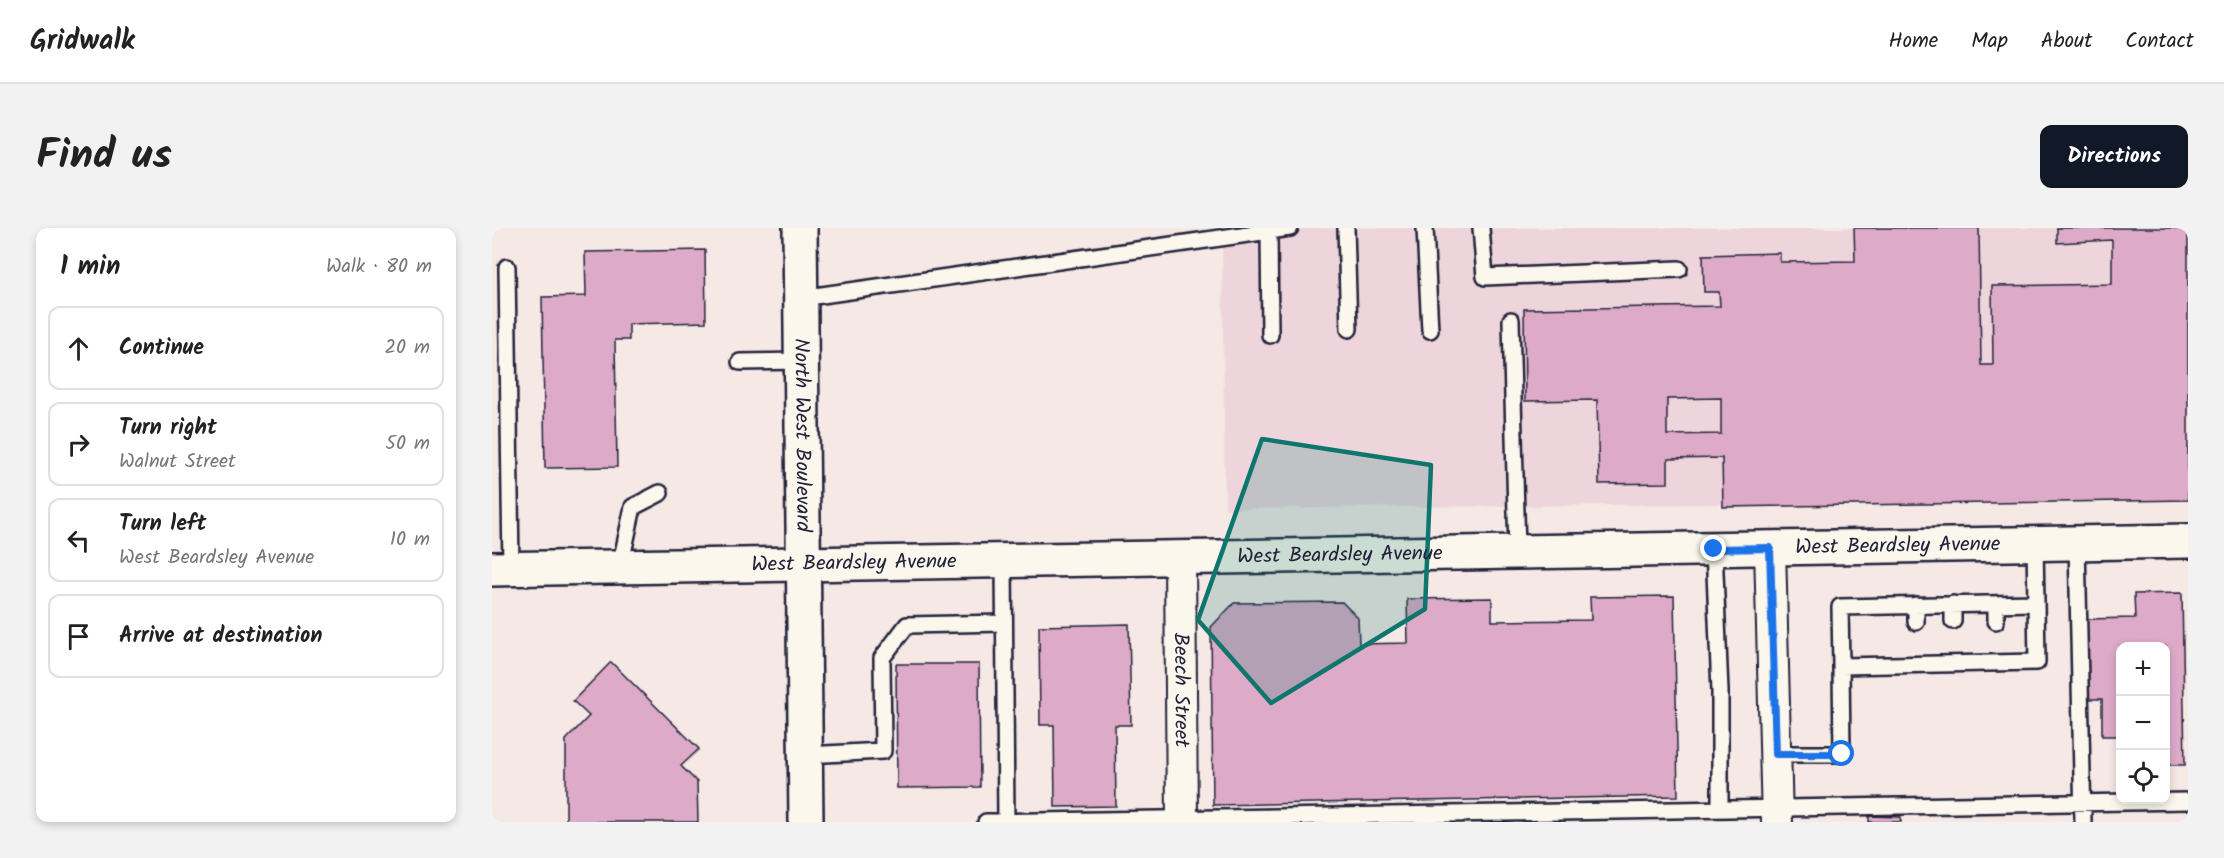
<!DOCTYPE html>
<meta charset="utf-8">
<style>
body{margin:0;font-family:Kalam,sans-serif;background:#f2f2f2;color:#222}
.controls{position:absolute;right:18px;bottom:18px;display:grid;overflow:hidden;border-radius:12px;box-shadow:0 3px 9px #0003}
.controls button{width:54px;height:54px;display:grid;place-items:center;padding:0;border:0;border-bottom:2px solid #e0e0e0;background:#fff;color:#222;font:30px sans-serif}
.stop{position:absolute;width:18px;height:18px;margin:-14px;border:4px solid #1a73e8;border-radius:50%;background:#fff}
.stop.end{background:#1a73e8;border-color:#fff;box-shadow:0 2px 6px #0008}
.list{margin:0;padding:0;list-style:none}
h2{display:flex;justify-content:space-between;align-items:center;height:78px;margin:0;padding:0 24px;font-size:26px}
h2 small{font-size:20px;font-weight:400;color:#767676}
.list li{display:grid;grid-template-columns:39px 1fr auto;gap:18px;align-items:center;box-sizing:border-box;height:84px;margin:0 12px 12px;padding:0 12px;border:2px solid #e0e0e0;border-radius:12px}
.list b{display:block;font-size:22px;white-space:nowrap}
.list p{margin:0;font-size:20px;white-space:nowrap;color:#767676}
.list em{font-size:20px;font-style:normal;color:#767676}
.icon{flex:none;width:33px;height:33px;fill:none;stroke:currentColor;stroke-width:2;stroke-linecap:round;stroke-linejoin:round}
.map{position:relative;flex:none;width:1696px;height:594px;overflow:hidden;border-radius:12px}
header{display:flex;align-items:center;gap:36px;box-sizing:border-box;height:84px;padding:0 30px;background:#fff;border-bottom:2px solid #e0e0e0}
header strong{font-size:28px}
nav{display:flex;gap:33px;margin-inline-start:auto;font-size:21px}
.intro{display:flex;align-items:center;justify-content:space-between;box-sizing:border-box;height:144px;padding:0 36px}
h1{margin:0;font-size:42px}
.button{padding:15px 27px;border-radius:12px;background:#111827;color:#fff;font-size:21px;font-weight:700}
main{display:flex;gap:36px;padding:0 36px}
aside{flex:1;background:#fff;border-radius:12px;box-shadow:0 3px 9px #0003}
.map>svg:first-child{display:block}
</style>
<header>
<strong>Gridwalk</strong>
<nav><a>Home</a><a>Map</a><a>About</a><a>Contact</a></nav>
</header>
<div class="intro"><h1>Find us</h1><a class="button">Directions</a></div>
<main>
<aside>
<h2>1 min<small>Walk · 80 m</small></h2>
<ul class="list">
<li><svg class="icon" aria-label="ahead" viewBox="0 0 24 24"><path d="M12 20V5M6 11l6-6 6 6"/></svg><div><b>Continue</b></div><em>20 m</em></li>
<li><svg class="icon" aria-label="right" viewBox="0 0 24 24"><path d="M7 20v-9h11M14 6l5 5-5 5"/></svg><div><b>Turn right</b><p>Walnut Street</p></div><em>50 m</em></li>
<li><svg class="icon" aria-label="left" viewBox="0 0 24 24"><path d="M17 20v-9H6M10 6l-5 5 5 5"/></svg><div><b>Turn left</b><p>West Beardsley Avenue</p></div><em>10 m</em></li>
<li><svg class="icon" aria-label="arrive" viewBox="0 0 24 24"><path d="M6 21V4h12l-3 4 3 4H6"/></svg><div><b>Arrive at destination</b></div></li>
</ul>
</aside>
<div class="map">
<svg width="1696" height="594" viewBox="0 0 1696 594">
<rect width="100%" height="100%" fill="#f5e8e5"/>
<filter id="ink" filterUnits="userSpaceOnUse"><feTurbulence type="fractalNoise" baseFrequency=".0167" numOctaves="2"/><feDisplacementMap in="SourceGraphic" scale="12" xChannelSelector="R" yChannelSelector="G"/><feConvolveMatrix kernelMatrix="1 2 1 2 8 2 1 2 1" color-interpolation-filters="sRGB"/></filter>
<g filter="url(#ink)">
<path fill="#eed5dc" d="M730,0h966v271l-963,10z"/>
<path fill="#ddaac7" stroke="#22223b" stroke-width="1.5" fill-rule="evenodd" d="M1362,0h125l2,137h12l-1,-79 120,-2v-44l-55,3v-15h131v272l-465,7 -1,-49 -54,1v24l-69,1 -2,-84 -72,1 -1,-92 196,-3 -1,-14h-15l-1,-37 77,-2v9l75,-1zM1229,170v36l-54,1v-36z
M213,22l1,72 -77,2v16h-14l2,127 -72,1 -3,-171 44,-1 -1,-44z
M1690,365l3,172h-19v-119h-46v90h-18v-37h-17l-1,-80 51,-1 -1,-24z
M1182,368l4,200 -465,9 -2,-178 23,-24 108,-1 16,16 1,26 49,-1 -1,-44 85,-1v23l99,-1 -1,-23z
M637,396l2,101h-16l1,81 -61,1 -1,-82h-14l-1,-99z
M119,434l88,87 -18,17 16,16 1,40h-132v-82l23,-24 -16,-15z
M404,436h83l1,123 -83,1z
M1377,588l32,1v5h-32z"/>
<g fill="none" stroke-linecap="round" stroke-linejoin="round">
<defs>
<path id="lane" d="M854,0l3,101
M933,0l5,102
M989,0l4,49 194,-8
M777,3l1,104
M15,39l4,302
M309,70l489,-70
M1019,92l6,232
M248,134l62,-1
M1585,315l6,279
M1222,321l6,142v118
M512,333l2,261
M128,339l13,-60 27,-14
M1461,376v17
M1504,376v17
M1424,377v17
M1349,438l-1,-59 196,-4
M1284,526h66l-1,-88 196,-4 -2,-118
M314,527l77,-4 -1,-93 25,-33 97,-2
M494,594l1202,-21"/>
<g id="street">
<path d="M1278,320l7,274"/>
<path id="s1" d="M688,330l2,264"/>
</g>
<g id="secondary">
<path id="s2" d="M308,0l6,594"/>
<path id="s3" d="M0,341l1696,-28"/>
</g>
</defs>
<use href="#lane" stroke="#22223b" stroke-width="20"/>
<use href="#street" stroke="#22223b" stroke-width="34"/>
<use href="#secondary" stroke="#22223b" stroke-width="38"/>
<use href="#lane" stroke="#fbf7ec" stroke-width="15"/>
<use href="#street" stroke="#fbf7ec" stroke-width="30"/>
<use href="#secondary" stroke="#fbf7ec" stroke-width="33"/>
</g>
</g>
<g fill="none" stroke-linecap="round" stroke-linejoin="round" filter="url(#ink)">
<path stroke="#1a73e8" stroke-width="8" d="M1222,321l56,-1 6,206h66"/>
</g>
<path fill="#0f766e" fill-opacity="0.2" stroke="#0f766e" stroke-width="4.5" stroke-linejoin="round" d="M770,211l169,26 -6,144 -154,94 -73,-83z"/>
<g text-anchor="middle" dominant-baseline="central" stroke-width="4.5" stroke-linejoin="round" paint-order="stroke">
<g font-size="21" fill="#22223b" stroke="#fbf7ec">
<text stroke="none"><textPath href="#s2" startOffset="207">North West Boulevard</textPath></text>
<text stroke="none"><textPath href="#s3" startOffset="1406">West Beardsley Avenue</textPath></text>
<text stroke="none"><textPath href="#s3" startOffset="848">West Beardsley Avenue</textPath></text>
<text stroke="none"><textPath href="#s3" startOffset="362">West Beardsley Avenue</textPath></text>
<text stroke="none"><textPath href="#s1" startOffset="132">Beech Street</textPath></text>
</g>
</g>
</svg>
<div class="controls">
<button>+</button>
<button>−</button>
<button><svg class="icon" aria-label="locate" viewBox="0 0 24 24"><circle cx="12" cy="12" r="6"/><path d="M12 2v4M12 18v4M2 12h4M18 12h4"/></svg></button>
</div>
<div class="stop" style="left:1350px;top:526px"></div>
<div class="stop end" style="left:1222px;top:321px"></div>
</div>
</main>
